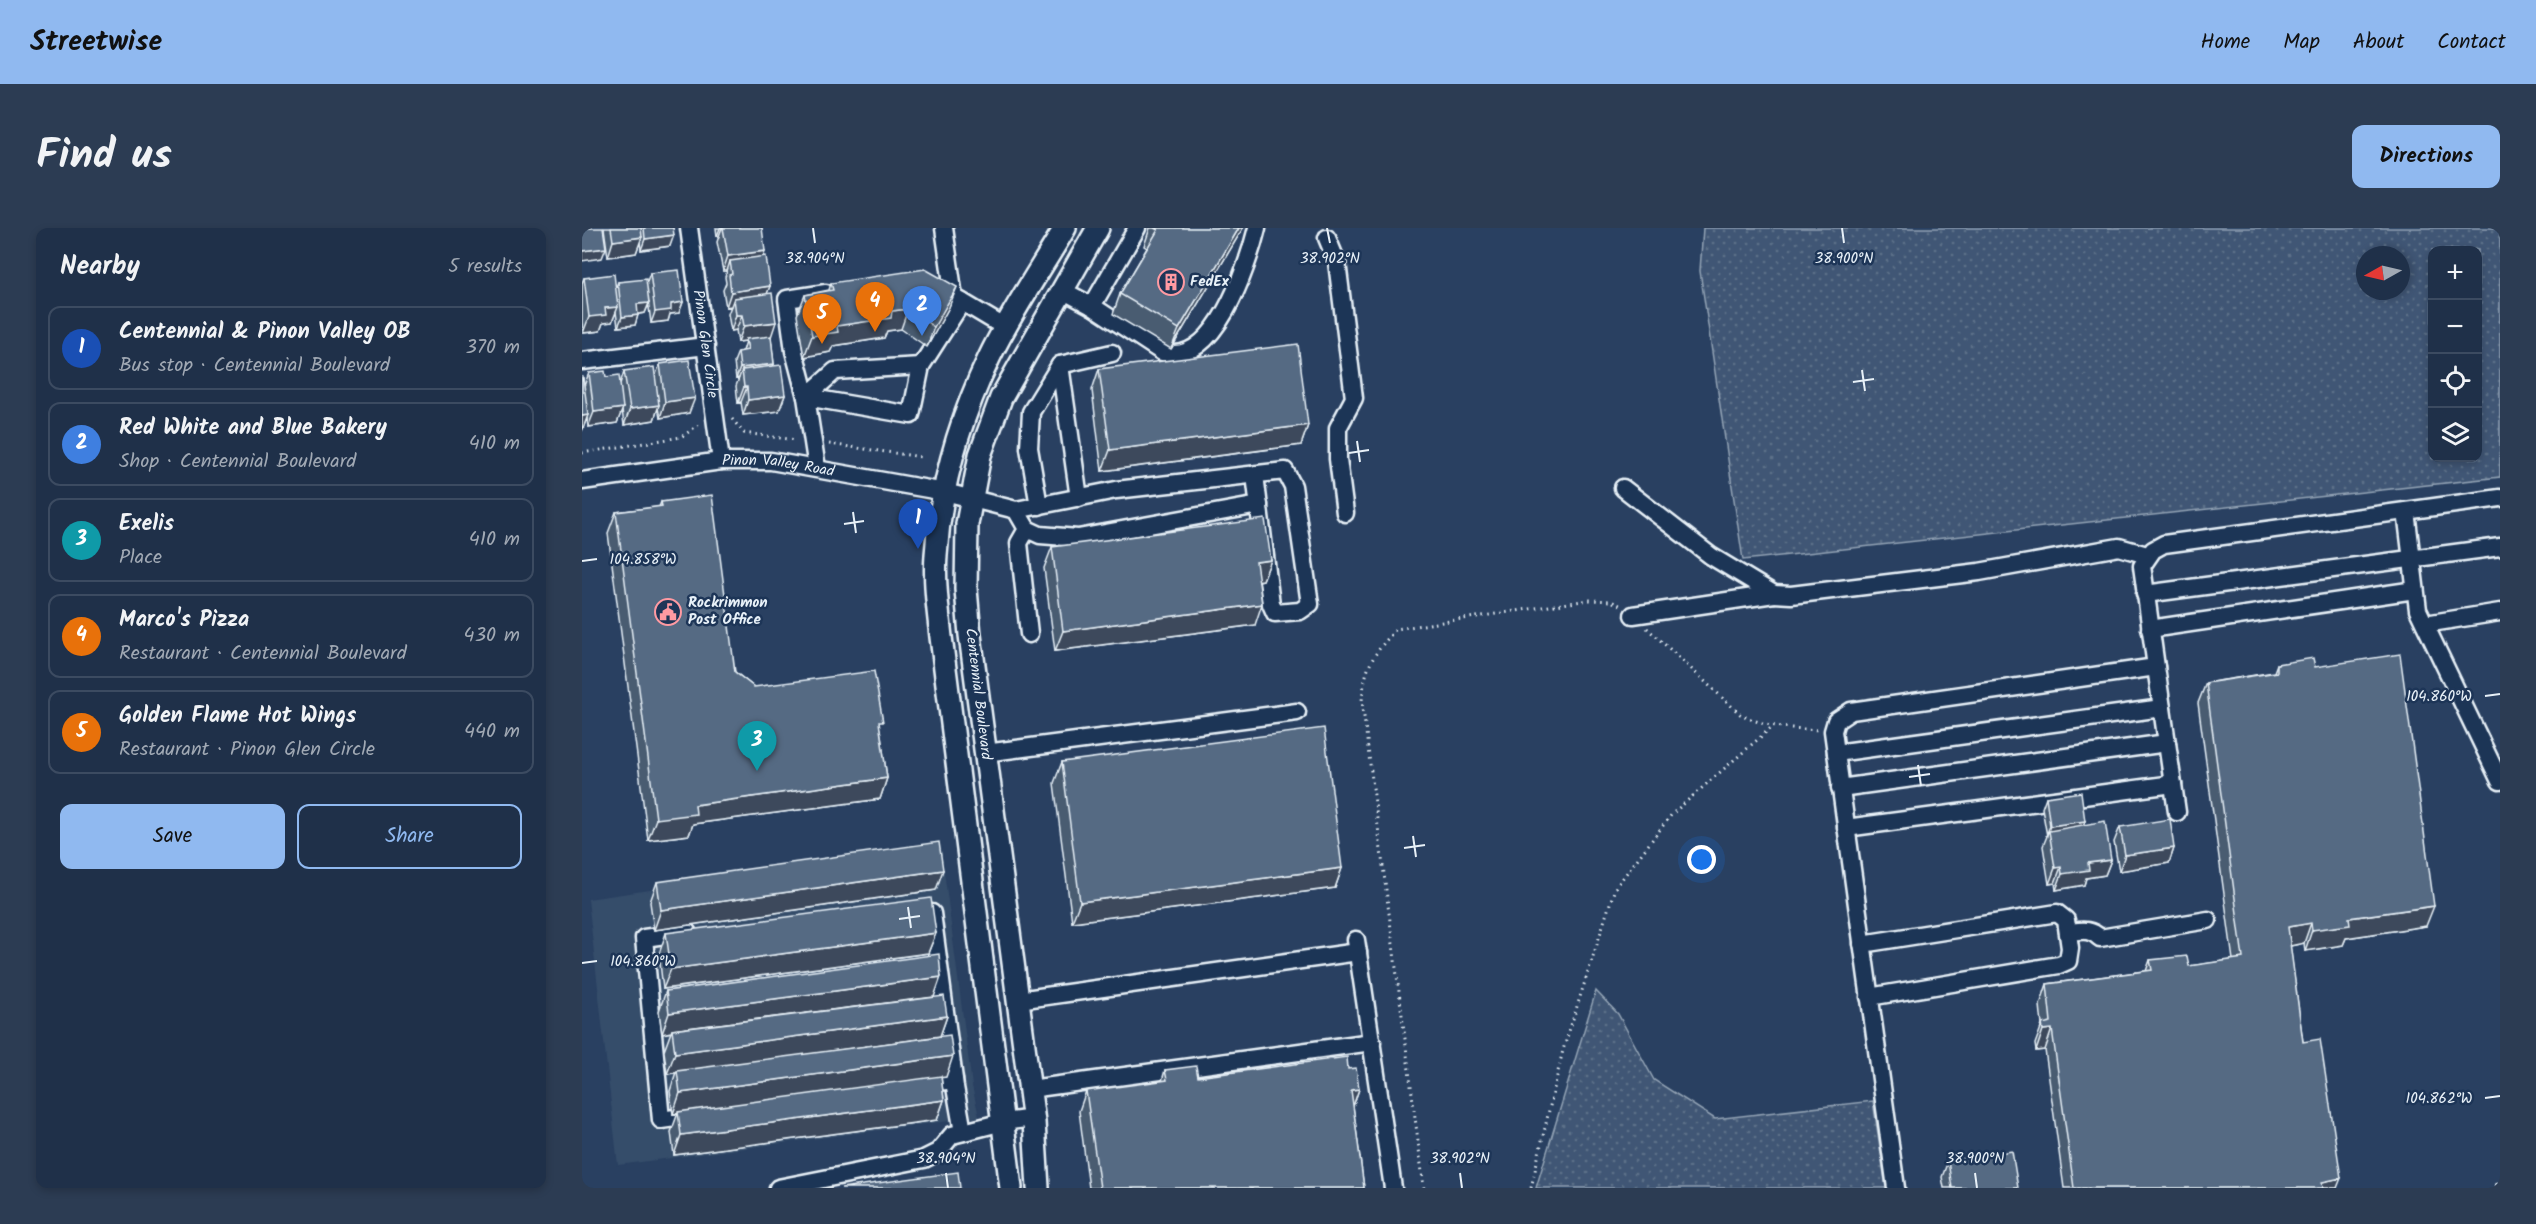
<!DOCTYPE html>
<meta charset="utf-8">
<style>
body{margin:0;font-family:Kalam,sans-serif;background:#2c3c53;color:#f1f3f6}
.controls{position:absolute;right:18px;top:18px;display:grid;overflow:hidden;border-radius:12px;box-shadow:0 3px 9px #0003}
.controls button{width:54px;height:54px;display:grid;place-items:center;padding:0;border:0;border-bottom:2px solid #3c4b61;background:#1f3049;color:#f1f3f6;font:30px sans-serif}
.compass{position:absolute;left:1774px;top:18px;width:54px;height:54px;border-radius:50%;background:#1f3049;box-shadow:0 3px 9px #0003;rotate:262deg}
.you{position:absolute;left:1120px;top:632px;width:21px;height:21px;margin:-15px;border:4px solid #fff;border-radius:50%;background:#1a73e8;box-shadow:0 0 0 9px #1a73e833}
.badge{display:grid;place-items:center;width:39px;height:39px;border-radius:50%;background:#90b9f0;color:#fff;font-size:20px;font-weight:700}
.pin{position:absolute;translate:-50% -50px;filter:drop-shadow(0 2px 3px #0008)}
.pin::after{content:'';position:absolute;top:32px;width:21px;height:18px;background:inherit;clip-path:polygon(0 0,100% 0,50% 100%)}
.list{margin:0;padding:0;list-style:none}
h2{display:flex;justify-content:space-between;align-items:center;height:78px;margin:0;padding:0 24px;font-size:26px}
h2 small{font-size:20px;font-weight:400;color:#a1a9b4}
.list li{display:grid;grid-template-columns:39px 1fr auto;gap:18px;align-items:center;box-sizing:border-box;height:84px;margin:0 12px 12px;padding:0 12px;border:2px solid #3c4b61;border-radius:12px}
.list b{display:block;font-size:22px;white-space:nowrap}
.list p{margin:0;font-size:20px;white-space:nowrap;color:#a1a9b4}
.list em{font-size:20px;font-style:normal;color:#a1a9b4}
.actions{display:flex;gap:12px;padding:18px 24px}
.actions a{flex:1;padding:14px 0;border:2px solid #90b9f0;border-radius:12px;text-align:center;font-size:21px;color:#90b9f0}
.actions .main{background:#90b9f0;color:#111}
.icon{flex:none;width:33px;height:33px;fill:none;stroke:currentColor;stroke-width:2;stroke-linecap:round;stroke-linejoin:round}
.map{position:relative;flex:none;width:1918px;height:960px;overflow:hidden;border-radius:12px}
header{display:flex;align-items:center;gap:36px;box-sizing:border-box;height:84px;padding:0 30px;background:#90b9f0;color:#111}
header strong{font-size:28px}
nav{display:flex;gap:33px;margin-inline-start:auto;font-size:21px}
.intro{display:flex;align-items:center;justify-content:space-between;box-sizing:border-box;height:144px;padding:0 36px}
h1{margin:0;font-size:42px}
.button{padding:15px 27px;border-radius:12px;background:#90b9f0;color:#111;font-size:21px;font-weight:700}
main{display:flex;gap:36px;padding:0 36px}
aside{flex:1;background:#1f3049;border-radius:12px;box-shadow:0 3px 9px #0003}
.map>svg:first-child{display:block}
</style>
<header>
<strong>Streetwise</strong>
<nav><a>Home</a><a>Map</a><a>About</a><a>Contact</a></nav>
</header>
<div class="intro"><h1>Find us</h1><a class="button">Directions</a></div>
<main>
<aside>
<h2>Nearby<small>5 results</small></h2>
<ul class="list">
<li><span class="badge" style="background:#1a4fb4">1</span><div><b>Centennial &amp; Pinon Valley OB</b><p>Bus stop · Centennial Boulevard</p></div><em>370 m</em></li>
<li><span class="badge" style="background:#3f7fe0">2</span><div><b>Red White and Blue Bakery</b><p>Shop · Centennial Boulevard</p></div><em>410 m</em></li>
<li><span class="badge" style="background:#0f9aa8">3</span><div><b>Exelis</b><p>Place</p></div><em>410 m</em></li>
<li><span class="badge" style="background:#e8710a">4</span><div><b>Marco's Pizza</b><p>Restaurant · Centennial Boulevard</p></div><em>430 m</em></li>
<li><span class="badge" style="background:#e8710a">5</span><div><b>Golden Flame Hot Wings</b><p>Restaurant · Pinon Glen Circle</p></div><em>440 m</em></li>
</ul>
<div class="actions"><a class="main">Save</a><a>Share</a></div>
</aside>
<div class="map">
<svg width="1918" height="960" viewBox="0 0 1918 960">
<defs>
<pattern id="grass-dots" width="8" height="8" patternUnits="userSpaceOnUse" patternTransform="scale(1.5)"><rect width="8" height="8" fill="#415774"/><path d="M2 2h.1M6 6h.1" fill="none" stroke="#5c7089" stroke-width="1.8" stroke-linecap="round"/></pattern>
</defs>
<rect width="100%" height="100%" fill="#294061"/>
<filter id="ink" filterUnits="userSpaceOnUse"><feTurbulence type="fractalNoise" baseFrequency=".0167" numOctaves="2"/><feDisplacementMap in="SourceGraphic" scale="12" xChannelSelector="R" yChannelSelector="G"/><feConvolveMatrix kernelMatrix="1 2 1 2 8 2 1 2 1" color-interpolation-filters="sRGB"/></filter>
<g filter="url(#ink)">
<path fill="#364d6b" d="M359,620l31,238 7,31 -361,48 -30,-266z"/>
<path fill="url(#grass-dots)" stroke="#94a4b6" stroke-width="1.5" fill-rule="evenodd" d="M1121,0h797v249l-757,83 -43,-289zM1850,22h46v208h-46zM1783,27h36v36h-36z
M1014,763l22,23 36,66 61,39 158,-18 13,87h-350z"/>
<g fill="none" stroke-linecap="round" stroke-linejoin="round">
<defs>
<g id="minor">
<path id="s1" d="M107,0l32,233"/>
<path d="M362,0l10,69 52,31"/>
<path d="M745,10l10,24 17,136 -16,30v31l7,54"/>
<path d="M480,62l30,16 45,-78"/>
<path d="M244,65l-39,6 7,52 12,46 29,-26 86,-5"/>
<path d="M510,78l70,46c52,18 86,-87 95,-124"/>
<path d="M0,133l124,-15"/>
<path d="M478,137l19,133"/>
<path d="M235,240l-11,-71 105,18 10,-49 41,-64"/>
<path id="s2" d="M0,253l139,-20h50l174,31 71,18 11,19 -8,14 10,91"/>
<path d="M1041,260l88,68 63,38 17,1 188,-23 140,-25 28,8"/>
<path d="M457,278l-10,-58 2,-36 29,-47 52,-12"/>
<path d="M434,282l100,-20 169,-19 8,15 17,118 -10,7 -25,2 -4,-9 -16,-129"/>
<path d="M1824,283l12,99 82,171"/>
<path d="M445,301l13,6 38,3 181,-33"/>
<path d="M1563,366l355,-47"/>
<path d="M1051,387l141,-21"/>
<path d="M1843,396l75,-12"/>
<path d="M1568,401l265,-39"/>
<path d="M1574,439l21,145"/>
<path d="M403,525l312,-41"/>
<path d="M1254,525l326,-45"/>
<path d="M1258,560l327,-45"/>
<path d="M1264,600l327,-44"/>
<path d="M350,685l23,174 8,45"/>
<path d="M105,704l-43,6 17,182 35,-5"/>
<path d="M1486,704c13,-1 22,-4 32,6l108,-18"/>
<path d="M774,712l37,248"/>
<path d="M1280,716l195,-31 9,7 4,28 -2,13 -9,4 -190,32"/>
<path d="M436,772l340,-48"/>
<path d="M339,856l33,-4"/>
<path d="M448,861l342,-47"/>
<path d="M196,960l146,-29 14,-7 14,-17 51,-13 31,-4"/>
<path d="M1314,960l-63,-457 3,-10 15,-10 305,-44 -14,-101 11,-16 11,-6 336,-46"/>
</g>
<path id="major" d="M429,960l-70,-551c-3,-27 -7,-55 -5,-82 4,-68 24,-136 53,-197 21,-44 51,-88 76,-130
M456,960l-4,-66 -64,-487 -4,-46 1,-65 13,-69 21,-57 97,-170"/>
</defs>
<use href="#minor" stroke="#e8f1f8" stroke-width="21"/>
<use href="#major" stroke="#e8f1f8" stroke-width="26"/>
<path stroke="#e8f1f8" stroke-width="3" stroke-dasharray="1.5 4.5" stroke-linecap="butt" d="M150,191l12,14 52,7
M247,216l93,13
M0,225l99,-16 21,-14
M1065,400l93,86c26,14 51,14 80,16
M842,960l-62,-487c3,-36 11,-46 34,-72l193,-29 22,1 11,5
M949,960l32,-138 52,-162 57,-74 100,-87"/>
<use href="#minor" stroke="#1d3557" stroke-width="16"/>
<use href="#major" stroke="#1d3557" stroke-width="21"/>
</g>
<path fill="#495b71" stroke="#e8f1f8" stroke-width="1.5" d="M22,0h69l-3,18 -29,4 -1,-8 -4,11 -28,4z
M134,0h46l1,29 7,29 -3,7 4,44 3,27 -1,2 12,29 -6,16 -36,4 -2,-13 -3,1 -2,-17 3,-8 -3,1 -2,-17 4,-10 5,-1 3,-10 -8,1 -2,-12 -5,1 -3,-17 3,-8 -5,1 -3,-17 3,-7 -1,-6 2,-6h-4l-6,-29 2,-6h-2z
M568,0h93l-72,121 -58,-35 7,-20 27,-46 -3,-2z
M68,45l33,29 -4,11 -9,1 -2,7 -17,2 -5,-39z
M2,50l32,9 2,-5 31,21 -4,10 -7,1 -3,11 -17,2 -2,-15 -4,10 -9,1 -3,8 -17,2 -1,-11v-39z
M249,55l118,24 -22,40 -26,-18 -14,2 -3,7 -51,8 -3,6 -26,5 -7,-42 8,-20 24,-5z
M78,136l29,49 -29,5 -2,-10 -4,12 -30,5 -2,-15 -5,13 -29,4 -1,-9 -5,13v-54l2,9 5,-13 17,4 14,7 4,-13 31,6z
M517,141l209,56 -7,20 -199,26 -10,-81z
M79,274l74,170 19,15 126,42 7,49 -7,21 -187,25 -4,11 -41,5 -40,-307 8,-21 43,-5z
M470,319l219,13 -8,20 -4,1 -4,44 -200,26 -11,-83z
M1695,436l38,3 111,259 -80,12 -3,7 -38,6 -1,-8 -14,3 13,96 34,146h-273l-19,-138 -9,1 -1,-7 7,-19 -2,-20 7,-21 99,-13 4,-11 39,6 44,-6 -35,-257 8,-20 68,-11z
M480,534l280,106 -7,20 -263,34 -18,-139z
M1464,569l37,28 28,35 -6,15 -19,3 -2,7 -28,5 -1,-7 -6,1 -6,-38 4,-10 -5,-28z
M1538,599l54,21 -5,15 -50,8 -5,-29z
M75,654l279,8 -282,40 -4,-28z
M84,705h270l-8,20 -265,36 -4,-35z
M84,763l268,6 13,19 -7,20 -70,10 76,31h-5l3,23 -7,20 -263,35 -3,-23 7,-19 -5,1 -3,-23 6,-19 -9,2 -3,-23 7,-19 -9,2 -3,-23z
M766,841l11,20 -6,17 11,82h-275l-10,-77 7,-20 76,-10 3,-11 33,7z
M1366,933l70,27h-74l-2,-11z"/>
<path fill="#3c4a5c" stroke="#e8f1f8" stroke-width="1.5" d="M138,0h2l-3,8h-2z
M657,0h4l-72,121 8,-20z
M92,7l-4,11 -29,4 4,-11z
M60,9l-6,16 -28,4 5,-16z
M24,20l-4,10 -20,3v-10z
M183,23l-5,15 -30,-5 -3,10h-4l5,-15z
M188,58l-6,16 -30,-4 -3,8 -5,1 5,-15z
M375,59l-8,20 -22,40 7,-20z
M101,74l-4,11 -9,1 -2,7 -17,2 4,-11 16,-8z
M67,75l-4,10 -12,2 4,-11z
M36,79l-6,15 -9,1 -3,8 -17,2 6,-16 16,-9z
M326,81l-7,20 -14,2 -3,7 -51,8 -3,6 -26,5 8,-21 25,-10 55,-15z
M56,87l-3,10 -17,2 4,-10z
M154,87h6l-6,15 -5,1z
M194,94l-5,15 -33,5 6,-16z
M192,136l-4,10 -28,-4 -3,8 -3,1 4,-11z
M162,159h3l-6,15 -3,1z
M203,167l-6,16 -36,4 5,-15z
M113,170l-6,15 -29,5 5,-16z
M77,177l-5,15 -30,5 6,-16z
M41,180l-6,15 -29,4 6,-15z
M6,187l-6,16v-15z
M726,197l-7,20 -199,26 8,-21z
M689,332l-8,20 -14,2 7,-20z
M680,376l-7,21 -200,26 8,-20z
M305,550l-7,21 -187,25 -4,11 -41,5 8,-21 39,-14z
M1503,593l-4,10h-32l-3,5 4,-10z
M1592,620l-5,15 -50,8 6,-16z
M1529,632l-6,15 -19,3 -2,7 -28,5 6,-16 26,-11z
M1479,639l-6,16 -6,1 6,-16z
M760,640l-7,20 -263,34 8,-20z
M361,642l-7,20 -282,40 7,-20z
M1852,678l-8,20 -80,12 -3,7 -38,6 7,-21 37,-12z
M1729,695l-7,20 -23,5 7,-21z
M354,705l-8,20 -265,36 8,-20z
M359,749l-7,20 -262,33 -1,2 -9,2 7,-21z
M365,788l-7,20 -273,38 8,-21z
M1470,801l-7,21 -9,1 7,-21z
M371,828l-7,21 -273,37 7,-21z
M777,861l-7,20 -1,-19z
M362,872l-7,20 -263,35 7,-20z
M1759,950l-4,10h-17l2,-6z"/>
<path fill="#556a83" stroke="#e8f1f8" stroke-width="1.5" d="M0,0h21l3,20 -24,3z
M29,0h30l1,9 -29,4z
M62,0h29l1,7 -29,4z
M141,0h39l3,23 -37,5z
M572,0h85l-60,101 -59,-35 38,-64z
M184,28l4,30 -39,6 -2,-17 3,-1 -2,-13z
M343,41l32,18 -23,40 -26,-18 -16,2 -1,7 -54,8 1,6 -26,4 -7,-41 28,-5 -2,-7z
M97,42l4,32 -12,2v6l-16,2 -5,-39z
M32,46l4,33 -13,1 1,7 -17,2 -5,-39z
M64,51l3,24 -12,1 1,11 -16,2 -4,-35z
M190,65l4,29 -32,4 -2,-11h-6l-2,-17z
M189,108l3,28 -34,4 -2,-16 10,-2 -2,-11z
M716,116l10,81 -198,25 -11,-81z
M107,132l6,38 -30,4 -5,-38z
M199,137l4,30 -37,5 -1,-13h-3l-2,-17z
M72,139l5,38 -29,4 -6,-38z
M23,143l1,6 13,-2 4,33 -29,4 -5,-39z
M0,149h1l5,38 -6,1z
M130,267l23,177 19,15 120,-16 9,51h-4l8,56 -192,27 1,9 -40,5 -40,-307 46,-6 -1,-4z
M683,291l6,41 -15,2 6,42 -199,27 -11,-84z
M1818,426l34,252 -85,12 1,7 -38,5 -1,-7 -23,4 15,115 17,-3 21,139 -19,4 1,6h-249l-22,-159 -9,1 -1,-6 9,-2 -4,-38 105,-14 -2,-10 37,-4 2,10 54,-8 -37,-275 71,-11v-8l36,-6 2,9z
M742,500l18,140 -262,34 -18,-140z
M1499,564l4,29 -35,5 -4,-29z
M1588,591l4,29 -49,7 -5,-28z
M1523,593l6,39 -23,3 1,7 -27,4 -1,-7 -6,1 -6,-37z
M357,614l4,28 -282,40 -4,-28z
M349,670l5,35 -265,36 -5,-36z
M357,726l2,23 -272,36 -3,-22z
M362,768l3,20 -272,37 -3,-23z
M368,807l3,21 -273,37 -3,-22z
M765,829l1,12 8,-1 3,21 -8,1 13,98h-264l-14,-97 81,-11 -2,-10 31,-4 2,11z
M359,848l3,24 -263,35 -3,-23z
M1430,923l6,37h-66l-4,-27z
M376,944l2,16h-119z
M1918,955v5h-4l-1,-4z"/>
</g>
<path fill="none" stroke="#e8f1f8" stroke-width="2" d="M231,0l2,15M745,0l3,15M1260,0l2,15M1280,142l3,21M1271,154l21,-3M775,213l3,21M767,225l20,-3M271,284l3,21M262,296l20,-3M0,333l15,-2M1903,468l15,-2M1336,537l3,21M1327,549l21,-3M831,608l3,21M822,620l21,-3M326,679l3,21M317,691l21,-3M0,735l15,-2M1903,870l15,-2M364,945l2,15M878,945l2,15M1393,945l2,15"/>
<defs>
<symbol id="building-ring" viewBox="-11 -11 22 22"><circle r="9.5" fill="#1d3557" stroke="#ff9aa2" stroke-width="1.5"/><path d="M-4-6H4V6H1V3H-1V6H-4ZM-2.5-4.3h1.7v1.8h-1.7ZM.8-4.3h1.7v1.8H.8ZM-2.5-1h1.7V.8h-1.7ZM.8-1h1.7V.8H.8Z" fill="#ff9aa2"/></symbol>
<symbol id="civic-ring" viewBox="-11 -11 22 22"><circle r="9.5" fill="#1d3557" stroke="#ff9aa2" stroke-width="1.5"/><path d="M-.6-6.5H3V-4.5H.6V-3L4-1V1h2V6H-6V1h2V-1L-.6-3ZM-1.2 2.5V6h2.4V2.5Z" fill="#ff9aa2"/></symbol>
</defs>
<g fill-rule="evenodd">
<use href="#building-ring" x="574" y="39" width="30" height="30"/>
<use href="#civic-ring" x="71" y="369" width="30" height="30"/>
</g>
<g text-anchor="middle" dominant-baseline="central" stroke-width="5" stroke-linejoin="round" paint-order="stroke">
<g font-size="15" font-weight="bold" fill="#e8f1f8" stroke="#1d3557" text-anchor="start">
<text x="608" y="54">FedEx</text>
<text x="106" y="375">Rockrimmon<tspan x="106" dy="17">Post Office</tspan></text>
</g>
<g font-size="15" fill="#e8f1f8" stroke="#1d3557">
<text stroke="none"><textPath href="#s1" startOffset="117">Pinon Glen Circle</textPath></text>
<text stroke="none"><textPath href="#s2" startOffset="198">Pinon Valley Road</textPath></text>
<text transform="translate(396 466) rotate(83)">Centennial Boulevard</text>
</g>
</g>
<g font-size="15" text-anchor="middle" fill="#e8f1f8" stroke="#1d3557" stroke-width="5" stroke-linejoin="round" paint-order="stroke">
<text x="233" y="35">38.904°N</text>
<text x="748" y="35">38.902°N</text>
<text x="1262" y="35">38.900°N</text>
<text x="61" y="336">104.858°W</text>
<text x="1857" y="473">104.860°W</text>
<text x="61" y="738">104.860°W</text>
<text x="1857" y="875">104.862°W</text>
<text x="364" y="935">38.904°N</text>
<text x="878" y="935">38.902°N</text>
<text x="1393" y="935">38.900°N</text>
</g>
</svg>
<div class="controls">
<button>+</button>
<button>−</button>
<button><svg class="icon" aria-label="locate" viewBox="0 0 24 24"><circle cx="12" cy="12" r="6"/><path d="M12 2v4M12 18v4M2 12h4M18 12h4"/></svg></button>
<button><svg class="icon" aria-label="layers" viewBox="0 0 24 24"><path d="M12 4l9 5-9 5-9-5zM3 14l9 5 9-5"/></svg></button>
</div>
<svg class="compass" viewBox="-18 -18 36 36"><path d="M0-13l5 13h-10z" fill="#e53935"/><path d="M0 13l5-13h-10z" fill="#a1a9b4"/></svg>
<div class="you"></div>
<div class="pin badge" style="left:336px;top:321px;background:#1a4fb4">1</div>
<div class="pin badge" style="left:340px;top:108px;background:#3f7fe0">2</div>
<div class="pin badge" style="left:175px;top:543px;background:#0f9aa8">3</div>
<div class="pin badge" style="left:293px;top:104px;background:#e8710a">4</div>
<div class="pin badge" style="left:240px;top:116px;background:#e8710a">5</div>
</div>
</main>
